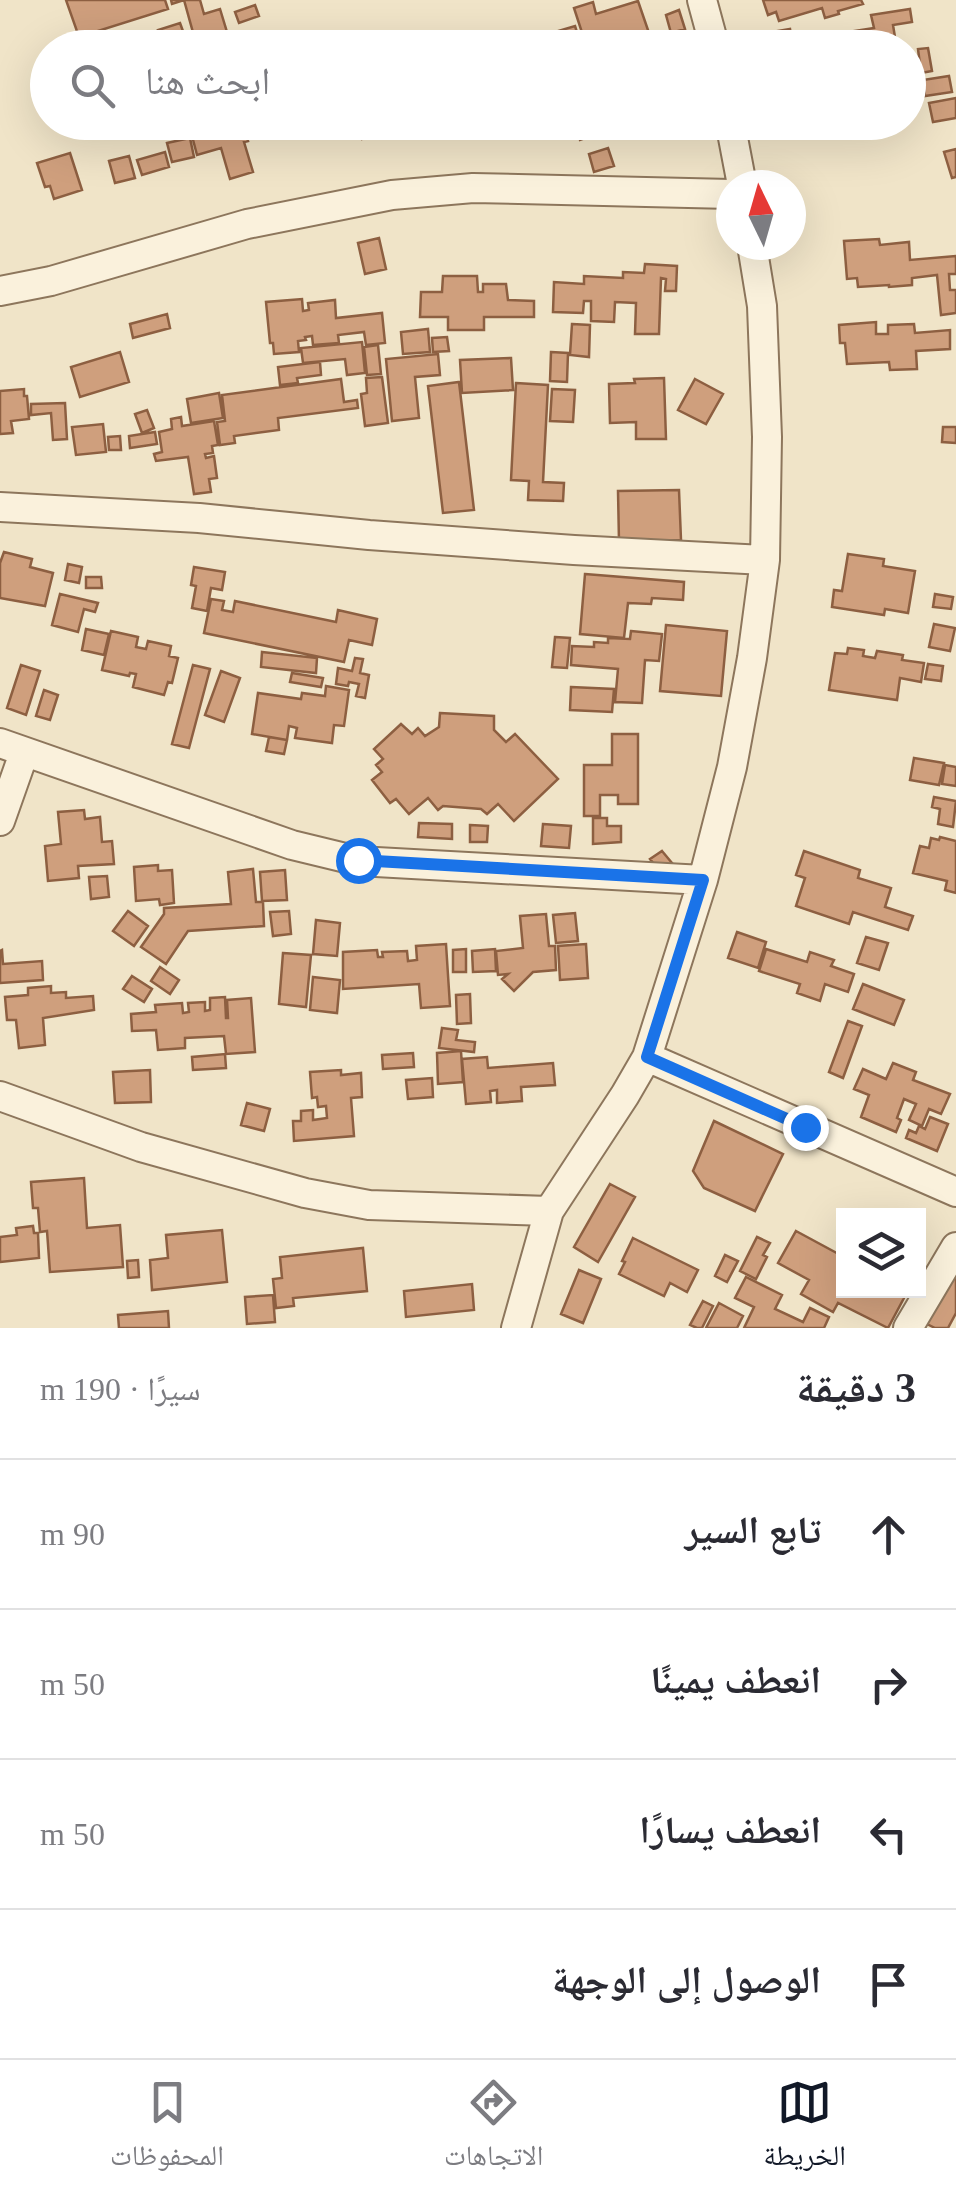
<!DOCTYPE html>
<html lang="ar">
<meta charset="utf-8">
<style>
body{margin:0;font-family:"Times New Roman","Noto Naskh Arabic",serif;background:#f7f7f7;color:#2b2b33;direction:rtl}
.controls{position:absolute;right:30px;bottom:30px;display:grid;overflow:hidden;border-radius:0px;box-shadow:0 10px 40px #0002}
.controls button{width:90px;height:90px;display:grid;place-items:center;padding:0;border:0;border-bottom:2px solid #e1e1e2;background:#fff;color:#2b2b33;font:50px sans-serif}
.compass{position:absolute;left:716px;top:170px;width:90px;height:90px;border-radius:50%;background:#fff;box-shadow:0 10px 40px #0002;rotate:355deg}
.stop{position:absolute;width:30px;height:30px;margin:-22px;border:8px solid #1a73e8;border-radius:50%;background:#fff}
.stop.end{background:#1a73e8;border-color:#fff;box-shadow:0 2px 10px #0008}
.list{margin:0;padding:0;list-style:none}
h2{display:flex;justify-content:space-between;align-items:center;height:130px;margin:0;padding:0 40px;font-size:42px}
h2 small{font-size:32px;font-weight:400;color:#7c7c81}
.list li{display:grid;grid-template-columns:65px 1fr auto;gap:30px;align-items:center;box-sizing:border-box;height:150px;padding:0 40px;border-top:2px solid #e1e1e2}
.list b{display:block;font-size:38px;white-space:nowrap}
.list em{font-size:32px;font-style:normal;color:#7c7c81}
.icon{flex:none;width:55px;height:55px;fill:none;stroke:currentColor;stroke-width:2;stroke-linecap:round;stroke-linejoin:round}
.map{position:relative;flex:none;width:956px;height:1328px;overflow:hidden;direction:ltr}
.search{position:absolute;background:#fff;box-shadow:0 10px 40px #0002;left:30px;right:30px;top:30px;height:110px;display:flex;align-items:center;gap:25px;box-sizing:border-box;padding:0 35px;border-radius:55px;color:#7c7c81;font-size:38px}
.sheet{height:730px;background:#fff}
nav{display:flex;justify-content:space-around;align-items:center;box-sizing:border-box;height:140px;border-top:2px solid #e1e1e2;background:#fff;font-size:28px;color:#7c7c81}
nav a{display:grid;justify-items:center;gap:5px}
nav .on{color:#111827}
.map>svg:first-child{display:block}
</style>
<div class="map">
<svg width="956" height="1328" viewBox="0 0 956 1328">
<rect width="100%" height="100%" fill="#f0e4c8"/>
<path fill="#cf9f7d" stroke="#8d5f41" stroke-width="2.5" d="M66,0h99l3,9 -89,28z
M171,0h29l4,14 16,-5 10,33 -20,6 -5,-16 -11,4 -10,-36 -12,4z
M763,0h98l2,4 -25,7 1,3 -14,4 -3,-10 -43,13 -3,-9 -8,3z
M638,1l11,32 -45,15h-17l-13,-40 19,-6 3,12z
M255,5l4,11 -20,7 -4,-11z
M910,9l2,13 -19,3 3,18 -26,5h-19l-3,-16 26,-4 -3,-13z
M679,10l6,19 -14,4 -5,-18z
M180,23l8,22 -8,3h-16l-6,-18z
M575,26l7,22h-67l-1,-4z
M790,29l2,12 -24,4 -2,-12z
M447,34l4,14h-16l-3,-10z
M928,48l4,23 -11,2 -3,-24z
M949,76l3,16 -27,4 -2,-16z
M956,98v20l-23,4 -4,-19z
M97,122h33l1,4 -37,12 -4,-13z
M208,122h34l6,19 -4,1 9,30 -23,7 -9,-31 -24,7 -6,-23 19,-5z
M342,122h40l-7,3 3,9 -16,5 -3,-9 -14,4z
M386,122h25l1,3 -23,7z
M573,122h56l-49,18z
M190,138l4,19 -22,5 -5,-19z
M608,148l6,18 -20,6 -5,-18z
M956,149v28l-4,1 -8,-26z
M165,152l4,15 -27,8 -5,-15z
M70,153l12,37 -28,9 -4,-13 -5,1 -8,-24z
M129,156l6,22 -20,5 -6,-22z
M379,238l7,31 -21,5 -7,-31z
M879,239l1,6 29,-3 1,18 46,-4v18h-7l1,16h6v23l-15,2 -4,-40 -25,3v7l-23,2v-2l-31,2 -1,-9 -10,1 -3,-38z
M645,264l32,2 -1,25h-11l1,-12 -5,-1 -2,56h-24l1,-31 -21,-1 -1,20 -23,-1v-20h-7l-1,12 -30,-1 1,-30 30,2v-8l39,2v-6l21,1z
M443,276h34l1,16h5v-8h23l2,16 26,1v16h-50v13h-36v-13h-28l1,-25h21z
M302,299l1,12 6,-1 -1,-7 27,-3 1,18 46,-5 3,30 -19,2 -2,-13 -26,3 1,8 -26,2 -1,-9 -7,1 1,3 -8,1 1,11 -25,2 -1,-11h-3l-4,-41z
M167,314l3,14 -37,10 -3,-14z
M876,322v12h12v-9l26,-1 1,9 35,-3v19l-34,2 1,18 -27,1 -1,-8 -42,2 -2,-21h-5l-1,-18z
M572,324l18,1 -1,32 -19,-2z
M428,329l2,23 -27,2 -2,-22z
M447,337l2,14 -16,1 -1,-14z
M362,342l3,31 -18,2 -2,-16 -42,4 -2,-15z
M378,345l3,29 -14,1 -3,-28z
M120,352l9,30 -49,15 -9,-30z
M551,352l17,1 -1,29 -17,-1z
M438,354l2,21 -25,2 4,41 -27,3 -6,-62z
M511,358l2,32 -51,3 -2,-33z
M320,362l1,13 -24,3 1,5 -18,2 -2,-18z
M382,377l6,46 -23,3 -4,-32 6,-1 -1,-15z
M664,378l2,61h-30v-17l-26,1 -1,-39 26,-1 -1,-4z
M341,379l3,23 13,-2 1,8 -80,10 1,12 -45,6 1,7 -15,2 -3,-23 8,-1 -3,-26z
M695,379l28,15 -17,30 -28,-14z
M459,382l15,128 -31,3 -15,-127z
M516,383l32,2 -5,97 21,1 -1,18 -35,-1 1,-19 -18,-1z
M24,389v7h3l2,23 -18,2 2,12 -13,1v-43z
M552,389l23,1 -2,32 -23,-1z
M219,393l4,25 -32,5 -4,-24z
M65,403l2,36 -14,1 -2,-27 -20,2v-11z
M147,410l7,18 -12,5 -7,-19z
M181,417l1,9 32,-5 4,24 -6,1 1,7 -8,1 1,4 8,-2 3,22 -8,1 2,13 -17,2 -6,-37 -32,4 -2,-7 8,-2 -3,-20 13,-3 -1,-10z
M103,424l3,28 -30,3 -4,-28z
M943,427h13v16l-14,-1z
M155,432l2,12 -27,4 -1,-12z
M120,436l1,14h-12l-1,-13z
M679,490l2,50 -62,2 -1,-51z
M4,552l28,7 -2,8 23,6 -8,33 -45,-8v-35z
M848,554l36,5 -1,7 32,5 -7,42 -23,-4 -1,6 -52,-8 2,-17 8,1z
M68,564l14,3 -3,16 -14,-3z
M194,567l31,5 -3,18 -11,-2 -4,23 -15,-3 4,-22 -5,-1z
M585,574l99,8 -1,18 -31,-2 -1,6 -23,-1 -4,35 -44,-4z
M86,577h15l1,11h-16z
M60,594l38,9 -3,9 -11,-3 -6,23 -26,-7z
M935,594l18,3 -2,12 -18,-2z
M211,599l13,2 -2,9 11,2 2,-11 101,21 2,-12 39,9 -5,26 -23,-5 -5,22 -140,-29z
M934,624l21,4 -5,23 -21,-4z
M666,625l61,6 -6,65 -61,-5z
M86,629l23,5 -5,21 -22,-5z
M111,631l27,6 -2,10 10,2 2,-8 23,5 -2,10 9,2 -6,25 -4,-1 -4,13 -31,-8 3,-13 -6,-1 -1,3 -27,-6z
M631,631l31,3 -3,27 -14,-1 -3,43 -27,-1 3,-33 -47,-4 1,-19 22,1v-5l14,1v-5l22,1z
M555,637l15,1 -3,30 -15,-1z
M848,648l16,2 -1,6 12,2 2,-7 26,4 -1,5 22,3 -3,19 -21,-4 -3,22 -68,-10 6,-37 12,1z
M262,652l55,6 -1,15 -55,-6z
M355,658l8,1 -3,14 9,2 -4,23 -9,-2 3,-12 -10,-2 -1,4 -12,-2 2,-16 14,3z
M928,664l15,2 -2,15 -16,-2z
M21,665l19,6 -14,44 -19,-7z
M193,665l17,4 -21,79 -17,-4z
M221,671l19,7 -16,44 -19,-7z
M292,673l31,5 -2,9 -31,-5z
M326,686l23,4 -5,36 -10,-1 -2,18 -37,-5 2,-10 -8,-2 -2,14 -35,-6 6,-41 43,6 1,-6 23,3z
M571,687l43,2 -2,23 -42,-2z
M44,690l14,5 -8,25 -14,-4z
M440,713l54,3v14l12,12 9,-8 43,45 -44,42 -16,-17 -11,10 -6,-5 -38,-3 -5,4 -10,-12 -19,16 -13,-15 -6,4 -18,-23 10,-8 -6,-7 7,-6 -9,-10 27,-25 11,10 6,-6 7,8 14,-9z
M612,734h26v70h-20v-9h-18v21h-16v-51h28z
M269,737l18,3 -3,14 -18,-3z
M914,758l30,5 -5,22 -29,-5z
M945,765l11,2v19l-14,-2z
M934,797l22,4 -3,26 -15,-3 2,-15 -8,-2z
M84,810l1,9 15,-2 2,25 10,-1 2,23 -36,2 1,12 -31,3 -3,-35 16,-2 -3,-32z
M593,818h14v8h14v16l-28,2z
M419,823l33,1v15l-34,-2z
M543,824l28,2 -2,22 -28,-2z
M470,825l18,1 -1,16h-17z
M940,837l16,4v52l-11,-3 2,-9 -34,-8 7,-27 9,2 2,-10 8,2z
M662,851l10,12 -12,9 -10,-13z
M804,851l56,19 -2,8 33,10 -6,19 28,9 -5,14 -55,-18 -4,12 -53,-18 9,-28 -9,-3z
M158,865v6l14,-1 2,33 -14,2 -1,-6 -23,2 -2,-34z
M253,869l3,33h7l1,24 -76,5 -22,33 -25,-17 23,-33v-6l67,-4 -3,-32z
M285,870l2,30 -25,1 -2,-29z
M107,876l2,21 -18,2 -2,-22z
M128,911l20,15 -14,20 -21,-15z
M289,911l2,23 -18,2 -3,-24z
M575,913l3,28 -22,2 -3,-28z
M546,914l3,32h6l1,24 -23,2 -19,19 -12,-12 6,-5 -10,1 -2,-24 27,-3 -3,-32z
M316,920l24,3 -3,33 -24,-2z
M737,932l29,10 -8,26 -30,-10z
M866,937l22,6 -9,27 -22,-7z
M446,944l4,62 -29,2 -2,-24 -76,5v-37l34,-2 1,7h5l-1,-5 25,-1 1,10 9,-1 -1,-14z
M586,944l2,34 -28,2 -2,-34z
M466,949v23h-13v-22z
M495,949l1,22 -23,1 -1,-21z
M766,949l41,13 3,-10 24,8 -3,6 23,8 -6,18 -23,-8 -5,17 -23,-8 3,-9 -41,-13z
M2,950l1,14 39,-3 1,19 -43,3v-32z
M283,953l28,2 -5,52 -27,-3z
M160,967l19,13 -9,14 -19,-13z
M132,976l20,13 -8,13 -21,-13z
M313,977l27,3 -3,33 -27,-3z
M863,984l41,16 -10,25 -41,-16z
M51,986v7l15,-1v6l27,-2 1,14 -51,8 2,27 -26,3 -3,-28h-9l-2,-23 23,-2v-7z
M470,994l1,29 -14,1 -1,-29z
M225,997l1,21h2l-1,-18 24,-2 4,54 -29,2 -2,-18 -39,2v10l-27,2 -2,-20 -24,1 -1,-17 25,-2 -1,-7 27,-2 1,10 6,-1 -1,-9 17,-1v9l5,-1v-12z
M848,1021l14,5 -19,52 -14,-6z
M442,1028l16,2 -2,10 19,2 -1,10 -35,-4z
M461,1051l2,31 -25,2 -1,-31z
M413,1053l1,14 -31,2 -1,-14z
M225,1054l1,14 -33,2 -1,-13z
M487,1057l1,11 65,-5 2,22 -34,2 1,14 -25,2v-13l-7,1 1,11 -25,2 -4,-45z
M893,1063l23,9 -3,8 37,14 -9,20 -12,-5 -7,17 -13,-6 7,-16 -12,-5 -7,19 4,2 -5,12 -35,-15 8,-22 -15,-6 9,-20 23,10z
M150,1070l1,32 -36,1 -2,-31z
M341,1070v5l20,-2 1,24 -11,1 3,38 -60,5 -1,-20h8v-10l12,-1v10l14,-2 -1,-12 -8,1 -1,-10 -5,1 -2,-26z
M432,1078l1,19 -25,2 -2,-19z
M247,1103l23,6 -6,22 -23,-6z
M930,1117l18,7 -11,27 -31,-13 3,-8 7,3 3,-7 6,3z
M714,1121l69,33 -28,57 -51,-23 -11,-17z
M84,1178l3,50 33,-3 3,42 -73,5 -3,-41 -7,1 -2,-24h-5l-2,-26z
M610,1184l25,13 -37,65 -24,-15z
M33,1226l1,7h4l1,25 -39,4v-25l17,-2 -1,-7z
M222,1230l5,52 -75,8 -2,-30 18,-2 -2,-23z
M796,1231l48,26v33h47l13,8 -16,30 -50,-25 -5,9 -32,-18 8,-14 -31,-17z
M757,1237l13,6 -7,12 4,2 -11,22 -16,-8z
M633,1238l65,32 -11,22 -17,-9 -6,13 -45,-22 6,-12 -3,-1z
M363,1248l4,43 -74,7 1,8 -18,2 -3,-29 9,-1 -2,-21z
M725,1255l13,6 -11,21 -12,-6z
M138,1260l1,17 -11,1 -1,-17z
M956,1265v48l-8,15h-13l-10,-5z
M579,1270l22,9 -18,44 -22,-9z
M746,1277l36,18 -7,14 28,13 7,-14 19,9 -5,11h-80l10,-21 -19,-9z
M472,1284l2,26 -68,7 -2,-26z
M273,1295l2,27 -28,2 -2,-27z
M703,1301l10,5 -11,22h-5l-7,-3z
M719,1303l24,13 -6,12h-31z
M168,1311l1,17h-50l-1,-13z"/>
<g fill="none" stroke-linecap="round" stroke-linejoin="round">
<defs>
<path id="minor" d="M702,0l13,48
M730,122l12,63
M0,291l51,-10 196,-57 145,-29 81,-7 258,6
M0,507l199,11 170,17 205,15 191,10
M0,743l292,102 66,16 345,19
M0,821l24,-68
M647,1057l309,135
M0,1096l141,51 164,46 64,12 180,6
M516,1328l33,-117 76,-116 22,-38 56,-177 29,-113 20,-109 13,-98 2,-123 -5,-131 -10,-61
M908,1328l48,-81"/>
</defs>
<use href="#minor" stroke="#8d765c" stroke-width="32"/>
<use href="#minor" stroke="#faf1dc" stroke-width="28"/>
</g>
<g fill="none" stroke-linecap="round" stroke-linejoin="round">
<path stroke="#1a73e8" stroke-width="12" d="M358,860l345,20 -56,177 158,70"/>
</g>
</svg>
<div class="controls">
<button><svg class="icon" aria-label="layers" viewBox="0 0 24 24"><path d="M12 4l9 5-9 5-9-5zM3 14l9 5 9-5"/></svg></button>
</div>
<svg class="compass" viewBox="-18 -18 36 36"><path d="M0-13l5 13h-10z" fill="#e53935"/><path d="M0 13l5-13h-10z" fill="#7c7c81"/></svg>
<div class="stop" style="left:358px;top:860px"></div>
<div class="stop end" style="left:805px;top:1127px"></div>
<div class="search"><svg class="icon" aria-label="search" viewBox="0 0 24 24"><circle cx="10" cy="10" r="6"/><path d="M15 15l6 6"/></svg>ابحث هنا</div>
</div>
<section class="sheet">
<h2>3 دقيقة<small>سيرًا · 190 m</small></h2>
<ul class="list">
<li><svg class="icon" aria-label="ahead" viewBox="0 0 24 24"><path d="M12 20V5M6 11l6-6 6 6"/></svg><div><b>تابع السير</b></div><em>90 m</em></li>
<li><svg class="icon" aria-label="right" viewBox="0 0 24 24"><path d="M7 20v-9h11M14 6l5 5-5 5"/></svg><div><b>انعطف يمينًا</b></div><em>50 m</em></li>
<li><svg class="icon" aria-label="left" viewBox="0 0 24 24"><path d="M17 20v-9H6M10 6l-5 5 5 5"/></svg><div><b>انعطف يسارًا</b></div><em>50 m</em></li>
<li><svg class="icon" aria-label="arrive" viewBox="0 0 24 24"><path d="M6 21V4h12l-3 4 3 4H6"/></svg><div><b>الوصول إلى الوجهة</b></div></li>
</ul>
</section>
<nav>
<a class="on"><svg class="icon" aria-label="map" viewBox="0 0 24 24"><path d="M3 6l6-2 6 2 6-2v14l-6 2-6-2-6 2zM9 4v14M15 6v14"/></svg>الخريطة</a>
<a><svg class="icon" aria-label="directions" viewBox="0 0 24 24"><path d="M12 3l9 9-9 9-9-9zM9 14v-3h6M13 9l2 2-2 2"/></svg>الاتجاهات</a>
<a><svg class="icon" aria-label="saved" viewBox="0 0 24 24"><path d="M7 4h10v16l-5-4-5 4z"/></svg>المحفوظات</a>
</nav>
